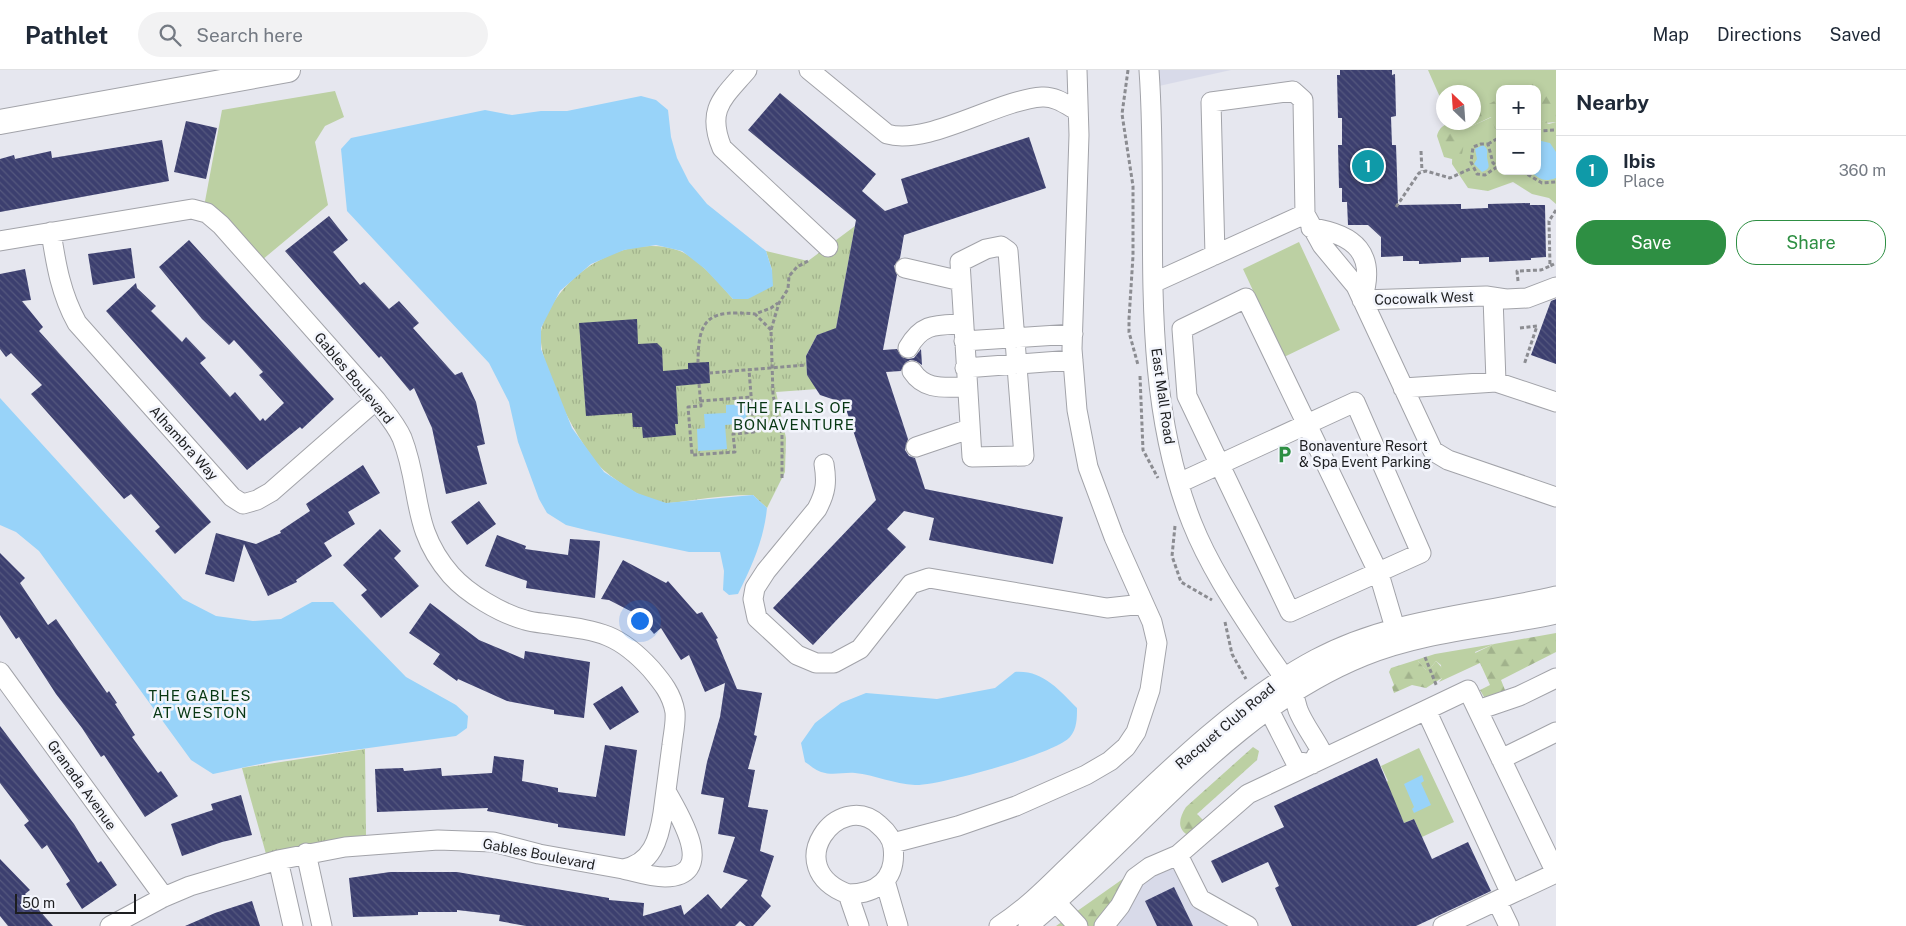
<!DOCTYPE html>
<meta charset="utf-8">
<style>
body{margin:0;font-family:"Public Sans",sans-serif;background:#f2f2f3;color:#1f2937}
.controls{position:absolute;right:15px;top:15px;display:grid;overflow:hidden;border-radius:10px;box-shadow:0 2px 8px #0003}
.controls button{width:45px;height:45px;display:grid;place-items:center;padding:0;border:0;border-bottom:1px solid #e0e1e3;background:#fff;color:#1f2937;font:25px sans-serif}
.compass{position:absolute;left:1436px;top:15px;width:45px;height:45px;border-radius:50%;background:#fff;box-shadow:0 2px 8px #0003;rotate:335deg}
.scale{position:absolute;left:15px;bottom:12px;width:121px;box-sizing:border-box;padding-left:5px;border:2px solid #1d1e20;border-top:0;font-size:14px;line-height:18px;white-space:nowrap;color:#1d1e20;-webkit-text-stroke:4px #f3f5fc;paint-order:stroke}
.you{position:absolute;left:639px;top:550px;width:18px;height:18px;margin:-12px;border:4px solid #fff;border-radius:50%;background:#1a73e8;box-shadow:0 0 0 8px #1a73e833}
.badge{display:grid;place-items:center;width:32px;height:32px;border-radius:50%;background:#2e8f43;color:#fff;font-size:16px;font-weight:700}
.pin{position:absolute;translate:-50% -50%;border:2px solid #fff;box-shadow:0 1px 5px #0006}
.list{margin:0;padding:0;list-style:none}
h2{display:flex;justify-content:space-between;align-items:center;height:65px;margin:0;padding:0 20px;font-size:21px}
h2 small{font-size:16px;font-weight:400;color:#747a83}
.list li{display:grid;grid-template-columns:32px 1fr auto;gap:15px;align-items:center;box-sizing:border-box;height:70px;padding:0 20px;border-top:1px solid #e0e1e3}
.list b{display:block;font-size:19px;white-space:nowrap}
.list p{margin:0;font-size:16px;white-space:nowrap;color:#747a83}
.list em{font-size:16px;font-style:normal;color:#747a83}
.actions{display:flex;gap:10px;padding:15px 20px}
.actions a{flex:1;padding:11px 0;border:1px solid #2e8f43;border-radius:20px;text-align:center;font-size:18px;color:#2e8f43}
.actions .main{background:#2e8f43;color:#fff}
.icon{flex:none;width:28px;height:28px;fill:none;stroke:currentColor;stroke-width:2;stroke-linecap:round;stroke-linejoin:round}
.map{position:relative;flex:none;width:1556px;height:856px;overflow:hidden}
header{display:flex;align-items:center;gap:30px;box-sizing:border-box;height:70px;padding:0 25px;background:#fff;border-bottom:1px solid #e0e1e3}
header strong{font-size:24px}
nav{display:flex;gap:28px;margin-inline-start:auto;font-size:18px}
.search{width:350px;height:45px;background:#f2f2f3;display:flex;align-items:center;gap:12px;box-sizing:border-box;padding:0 18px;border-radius:28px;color:#747a83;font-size:19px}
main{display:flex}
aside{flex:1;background:#fff}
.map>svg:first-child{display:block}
</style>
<header>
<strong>Pathlet</strong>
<div class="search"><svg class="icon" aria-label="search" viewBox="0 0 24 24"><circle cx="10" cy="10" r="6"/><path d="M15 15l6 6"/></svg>Search here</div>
<nav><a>Map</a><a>Directions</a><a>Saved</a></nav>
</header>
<main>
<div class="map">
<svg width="1556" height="856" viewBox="0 0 1556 856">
<defs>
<pattern id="forest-firs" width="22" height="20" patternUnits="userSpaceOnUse" patternTransform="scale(1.25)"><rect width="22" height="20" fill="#bcd0a3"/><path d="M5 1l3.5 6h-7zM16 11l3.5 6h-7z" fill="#a1b28c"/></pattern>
<pattern id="park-tufts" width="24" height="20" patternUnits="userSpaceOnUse" patternTransform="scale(1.25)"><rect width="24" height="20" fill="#bcd0a3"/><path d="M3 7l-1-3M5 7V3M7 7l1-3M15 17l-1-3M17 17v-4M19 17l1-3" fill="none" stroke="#a1b28c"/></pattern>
<pattern id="building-back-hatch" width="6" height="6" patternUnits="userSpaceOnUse" patternTransform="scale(1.25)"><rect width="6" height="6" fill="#3c3f6f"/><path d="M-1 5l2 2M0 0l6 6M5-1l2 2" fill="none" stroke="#55587e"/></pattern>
</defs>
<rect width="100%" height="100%" fill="#e6e7ef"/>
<path fill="#d8dae9" d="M1149,0h82l-81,18z
M1175,791l61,65h-123l28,-45z"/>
<path fill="#bcd0a3" d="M1428,0h128v38l-18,-22 -7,3h-31v14l-26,12v-23h-30l-1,12z
M335,21l9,26 -19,9 -10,16 13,63 -72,60 -53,-53 19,-102z
M1492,47l5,17 3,-1v38h37v-52l12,5 7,-2v82l-7,-6 -17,-4 -19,-12 -25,9 -20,-3 -16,-24 1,-39 5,-2 14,3z
M1299,172l41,88 -56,27 -41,-88z
M1494,574l-19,8 5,11 -41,19 3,-4 -1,-13 -5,-4 -7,9h-3l-8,-9h-5l22,-7z
M1419,678l35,74 -32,15 -8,-18 -10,4 -14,-30 -11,-7 9,-5 -7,-15z"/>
<path fill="url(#forest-firs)" d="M1542,9l14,15v28l-11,1 -8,-4v-30h-16l14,-9z
M1500,28v35l-3,2 -6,-18 -19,9 -14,-3c5,9 7,20 4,31l-10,5 -8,-2 -7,-21c4,-17 23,-14 37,-14v-10z
M1556,563v19l-55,28 6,15 -20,7 -7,-12 10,-5 -10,-22 -7,-1 -4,-6 25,-12z
M1413,591h5l8,9h3l7,-9 7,8 -1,9 -16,10 -14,-3 -18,8 -2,-6 2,-2 -5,-13 2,-4z
M1253,677l6,4 -2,9 -60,54 8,8 -15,14c-14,-6 -11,-18 -4,-29z
M1127,806l-26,50h-45z"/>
<path fill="url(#park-tufts)" d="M855,156l-20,108 -9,-2 -9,3 -11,21 1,19 11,14 -42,3 10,46 -1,34 -18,36 -14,-13c-20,0 -40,2 -60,5 -9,1 -19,3 -27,3 -21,-2 -44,-18 -60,-31 -24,-19 -74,-115 -64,-145 16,-53 84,-96 138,-76 18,7 41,34 53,48l39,-29 -6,-19 42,10z
M365,679l1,86 -100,19 -24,-86z"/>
<path fill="#98d3f9" d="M641,26l15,4 12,10 3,27 6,21 12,24 18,22 59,47 6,19 1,16 -25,13h-15l-28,-30 -23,-18 -26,-6 -32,5 -33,14 -31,27 -19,37v21l31,79 32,44 33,21 29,10 87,-8 14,13c-3,31 -15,58 -29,86l-9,1 -6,-5 1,-19 -4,-19h-31l-99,-21 -24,-6 -19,-12 -8,-14 -21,-57 -9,-40 -20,-39 -142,-152 -6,-62 10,-11 134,-28 27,5 29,-4h26z
M1537,70l13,3 6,9v26c-14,5 -16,0 -27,-7h8z
M1483,75c6,5 4,6 4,12 1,8 5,11 -5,15l-8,-8 3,-5 -2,-10z
M0,328l183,201 33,17 37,5 28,-2 31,-17h21l73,75 50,28 12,11 -1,12 -11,8 -182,25 -61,13 -22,-14 -152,-209 -23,-19 -16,-7z
M745,334l2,19 -22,2 2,24 -29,2 -1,-22 8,-1 -1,-14 22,-1v-8z
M1015,602c28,-2 44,18 62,36 0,10 0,21 -7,29 -15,17 -132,49 -155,48 -21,-1 -40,-10 -60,-12 -12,-1 -22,3 -34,-1 -6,-2 -11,-7 -16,-10l-4,-19 14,-20 26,-20 25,-10 71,6 58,-11z
M1422,705l2,6 -3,2 10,22 -17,8 -2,-4 2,-2 -10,-23z"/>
<path fill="url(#building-back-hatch)" d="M1340,0h52v5l3,-1 1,42 -5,1 1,28h4l2,60 63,-1v5l27,-1v-4l42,-1v2h15l1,52 -15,1v2l-42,2v-5l-28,1v4l-42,2v-3h-16v-5l-22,1v-20l-13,-12h-20l-1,-23h-5v-14h-3l-1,-43h4v-27h-4l-1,-43h3z
M780,23l96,81 -14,17 23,20 23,-8 -7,-24 128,-42 17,51 -142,47 -4,23 -6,8 3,9 -14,75 14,-1 5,8 6,2 6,-1 7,-9 1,16 -6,-4 -6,-1 -5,3 -4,8 -15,1 22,67 -3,11 4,6 6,2 10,31 138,28 -10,47 -124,-24 5,-22 -30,-7 -17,18 19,18 -93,98 -40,-37 103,-108 -32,-97 -24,-8 -13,-20 -1,-19 11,-21 19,-7 20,-108 -108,-90z
M186,51l31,7 -11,51 -32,-7z
M162,70l7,41 -169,31v-53l14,-4 1,4 36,-8 1,7z
M329,146l19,24 -15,12 27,33 4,-3 25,27 10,-8 20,22 -6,5 42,47 7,-3 14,30 9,42 -8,2 10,38 -41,10 -14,-66 -18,-40 -4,3 -29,-35 -2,2 -94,-107z
M189,170l145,159 -32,30 -2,-2 -53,43 -141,-159 30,-28 1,5 19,18 -5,5 31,31 4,-5 20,21 -6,5 30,34 5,-5 25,29 3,-3 2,3 19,-18 -25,-28 4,-3 -29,-32 -5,5 -27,-26 -43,-52z
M131,178l4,30 -42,7 -5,-31z
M25,199l6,31 -9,1 21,26 -4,4 172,191 -36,32 -20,-23 5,-4 -29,-33 -7,5 -93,-105 11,-9 -31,-32 -5,4 -6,-8v-75z
M1556,229v65l-25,-9 20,-54z
M637,249l1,25 19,-1 5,5 1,23 25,-2v-6l21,-1 1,21 -34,3 2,38h-3l1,11 -33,3 -1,-11h-9l-1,-14 -46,3 -7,-93z
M363,395l17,28 -32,19 7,12 -31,19 8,13 -36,24 1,2 -29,14 -24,-52 -10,38 -29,-8 11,-41 40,11 25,-11 -1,-2 30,-20 -4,-7z
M479,431l17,23 -29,21 -16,-23z
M380,459l21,22 -7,7 25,28 -38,32 -20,-23 6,-5 -24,-25z
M497,465l29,11 -1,3 43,6 2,-16 30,2 -5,57 -69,-10 1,-7 -42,-15z
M0,483l25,25 -5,5 28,42 8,-6 51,74 2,-2 8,12 -2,1 20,31 -3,2 26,36 3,-2 17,25 -33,21 -41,-62 -3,2 -19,-29 -26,-34 -37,-57 -3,2 -16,-24z
M623,490l43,23 2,-2 29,33 5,-2 16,26 -2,1 21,50 25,4 -8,42 3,1 -9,33 7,1 -7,37 20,3 -8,41 14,5 -13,40 10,10 -18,20h-7l-6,-5 -5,5h-209l-27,-5 1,-6 -43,-5v2h-39v3l-65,2 -4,-39 41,-6h67l152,26v2l35,3 -1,13 38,-11 3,10 24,-21 13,15 27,-29 -25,-8 12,-35 -17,-3 6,-36 -23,-4 6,-32 13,-45 5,-34 -20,9 -16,-37 -8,5 -20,-32 -7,6 -16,-19 -29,-15 -8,-1z
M430,533l49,37 45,19 1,-8 65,11 -6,56 -30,-4v-4l-47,-9 -49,-22 -1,2 -24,-17 7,-10 -31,-21z
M622,616l17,26 -29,18 -17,-26z
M0,656l74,98 24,39 3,-2 16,24 -35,24 -16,-25 4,-3 -23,-36 -5,4 -18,-24 5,-4 -29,-38z
M605,675l32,5 -12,86 -67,-9v-3l-71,-13 1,-3 -111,4 -2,-43 28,-1 1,3 37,-3 1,8 50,-3 2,-17 30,4 -2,21 36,7v4l38,5z
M1377,688l27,65 10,-4 18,40 36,-17 23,49 -75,35h-124l-17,-38 4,-2 -11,-24 -46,21 -11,-22 73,-34 -10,-21z
M241,725l11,40 -30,7 -40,14 -11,-32 42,-14 -2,-6z
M0,789l30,31 -5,4 28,32h-45l-8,-10z
M1174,817l19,39h-36l-12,-25z
M252,831l8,25h-75l30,-13z"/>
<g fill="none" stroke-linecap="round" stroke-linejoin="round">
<defs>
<path id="minor" d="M747,0c-24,28 -41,39 -25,78l106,99
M809,0l78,64c41,12 110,-34 155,-37 13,-1 25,8 36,14
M1149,0c11,150 -14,309 43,453 17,43 44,83 69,121 10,16 23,31 31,48 3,5 4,12 6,18 5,13 15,26 22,39l-8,15 -17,-3 -26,-51 14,-32
M1311,158c44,6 66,26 51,72
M51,162c5,33 10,62 26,91l155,174 11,7 14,-4 14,-8 105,-92
M0,171l192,-32 15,4 14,12 155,175c9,12 20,24 26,38 20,51 8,90 49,137 17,19 49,38 74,45 9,3 20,3 30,5 45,6 64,9 96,44 11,13 21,25 24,43 1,11 -2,23 -3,33 -3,23 -6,46 -9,68 -4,26 -11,51 -40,56l-84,-15 -46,-12 -55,-2 -93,7 -67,13 -88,26 -26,11 -54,29
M1001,176l7,5 16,205 -52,1 -12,-195 26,-13z
M1215,185l-4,-153 82,-11 10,9 2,114 17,31 34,41 77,165 15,9 108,37
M905,198l56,13
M1153,213l152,-69
M1493,227l3,85
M1362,230l124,-4 20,3 21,-1 29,-11
M964,271l109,-7
M908,278c14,-25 28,-23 54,-24
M965,298l108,-8
M912,301c13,20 33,16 54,16
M1403,318l93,-6 60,20
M916,377l53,-18
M824,394c3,18 2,28 -7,45l-51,62 -11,17 -2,11 4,19 40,37 19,8h18l26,-14 51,-65 18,-6 178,30 36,-4
M1179,413c59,-27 117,-54 176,-81l66,151 -131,59 -103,-216 -5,-67 64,-31 133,276 16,54
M0,602l164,225
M1426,640l42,-20 88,183 -45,21
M1478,640l41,-14 37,-18
M1501,689l55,-27
M893,773l65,-17 58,-20 70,-31 24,-14 16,-14 10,-15 14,-42 7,-47 -5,-21 -38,-85 -26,-70 -11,-57 -5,-61 7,-214 -2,-65
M306,783l16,73
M1178,785l22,44 48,27
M278,790l15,66
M623,799c13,3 28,8 42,8 54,-1 13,-64 1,-86
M885,811l13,45
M848,824c29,0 49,-15 45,-47 -1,-9 -7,-16 -14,-22 -40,-37 -101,43 -31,69l11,32
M1049,825l29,31
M1497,831l12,25
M999,856c30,-19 54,-45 80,-70 69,-66 152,-152 237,-197 74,-40 159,-44 240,-63
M1028,856c111,-90 200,-215 336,-270 61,-25 129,-28 192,-42
M1104,856l16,-20 15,-28 15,-11 28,-12 70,-61 178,-84 85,184 -68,32"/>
<path id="major" d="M0,52l288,-52"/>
</defs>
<use href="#minor" stroke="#a2a3a9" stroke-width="21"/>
<use href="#major" stroke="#a2a3a9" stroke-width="26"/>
<path stroke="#8b8c91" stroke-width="3" stroke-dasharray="4 2.5" stroke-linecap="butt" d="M1128,0l-6,44 11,72v70l-4,63v13l9,33
M1537,61l19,-1
M1488,74l12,-7
M1421,81l1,20
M1497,97l-12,8 -8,-1 -6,-12 2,-15 8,-3h7l5,19 7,5
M1522,101l20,12 14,-1
M1396,137l23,-34 7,-2 24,7 22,-10
M1556,140l-7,11 1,45 6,-3
M1518,211l-1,-10 24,-1 9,-4
M1520,258l17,-2 -13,39
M771,260l-16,-16 16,-6 7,-5
M698,293c0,-47 12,-53 57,-49
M709,303l97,-8
M1140,306l3,74 15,28
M699,314l2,22 -13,1 4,48 43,-3 -2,-18 21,-2 -5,-62
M700,331l51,-4
M782,408v-43l-9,-40 -2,-65 8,-27 9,-14 1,-13 8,-9 11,-6
M1175,456l-3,30 9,26 31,18
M1225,552l7,32 14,25
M1425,587l12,30"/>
<use href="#minor" stroke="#fff" stroke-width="19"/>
<use href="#major" stroke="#fff" stroke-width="24"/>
</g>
<defs>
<symbol id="parking-bare" viewBox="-9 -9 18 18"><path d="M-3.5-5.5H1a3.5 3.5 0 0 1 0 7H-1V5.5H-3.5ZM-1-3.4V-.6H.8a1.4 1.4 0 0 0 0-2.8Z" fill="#2e8f43" stroke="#f3f5fc" stroke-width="2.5" paint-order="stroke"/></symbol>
</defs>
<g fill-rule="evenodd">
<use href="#parking-bare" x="1272" y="372" width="25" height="25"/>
</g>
<g text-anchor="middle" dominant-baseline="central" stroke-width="5" stroke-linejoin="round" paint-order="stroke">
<g font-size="14" fill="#1d1e20" stroke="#f3f5fc">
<text transform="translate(1424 228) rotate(-2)">Cocowalk West</text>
<text transform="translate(354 308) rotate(50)">Gables Boulevard</text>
<text transform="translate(1163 326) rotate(82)">East Mall Road</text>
<text transform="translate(184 373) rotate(48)">Alhambra Way</text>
<text transform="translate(1225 656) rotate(-40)">Racquet Club Road</text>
<text transform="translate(82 715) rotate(54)">Granada Avenue</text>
<text transform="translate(539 784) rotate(11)">Gables Boulevard</text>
</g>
<g font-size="14" fill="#1d1e20" stroke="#f3f5fc" text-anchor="start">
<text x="1299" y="376">Bonaventure Resort<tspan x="1299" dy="16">&amp; Spa Event Parking</tspan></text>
</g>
<g font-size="15" letter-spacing="1" fill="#073713" stroke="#f3f5fc">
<text x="794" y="337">THE FALLS OF<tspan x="794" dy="17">BONAVENTURE</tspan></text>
<text x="200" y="625">THE GABLES<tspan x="200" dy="17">AT WESTON</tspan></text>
</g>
</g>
</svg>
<div class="controls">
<button>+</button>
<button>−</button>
</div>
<svg class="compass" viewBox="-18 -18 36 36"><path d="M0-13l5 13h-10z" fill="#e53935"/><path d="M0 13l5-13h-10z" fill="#747a83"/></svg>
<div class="scale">50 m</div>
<div class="you"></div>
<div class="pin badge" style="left:1368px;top:96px;background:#0f9aa8">1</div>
</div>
<aside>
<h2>Nearby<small></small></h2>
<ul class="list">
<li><span class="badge" style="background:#0f9aa8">1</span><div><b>Ibis</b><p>Place</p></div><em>360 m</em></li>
</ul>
<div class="actions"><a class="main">Save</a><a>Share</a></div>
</aside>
</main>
